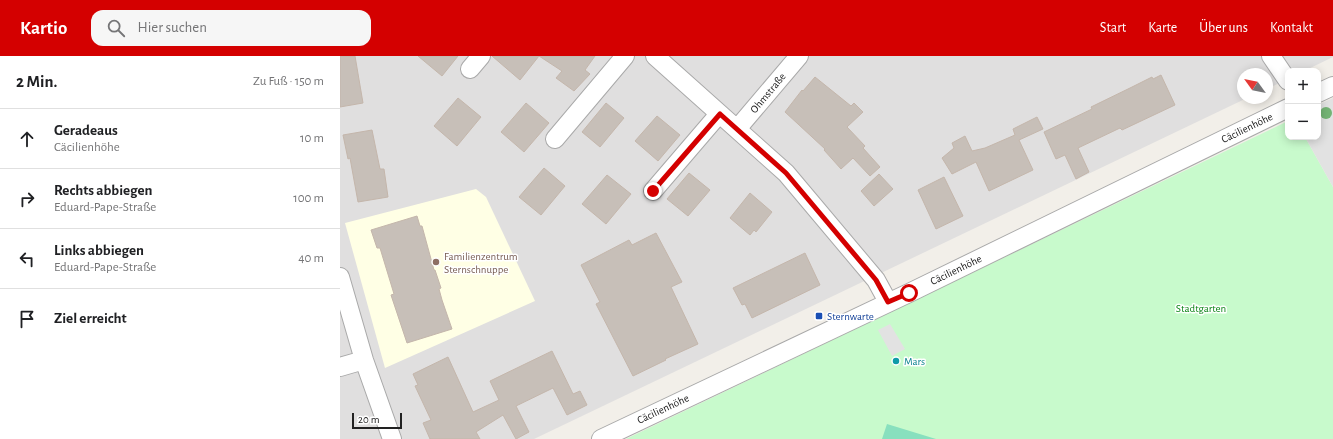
<!DOCTYPE html>
<html lang="de">
<meta charset="utf-8">
<style>
body{margin:0;font-family:"Alegreya Sans",sans-serif;background:#f6f6f6;color:#202124}
.controls{position:absolute;right:12px;top:12px;display:grid;overflow:hidden;border-radius:8px;box-shadow:0 2px 10px #0003}
.controls button{width:36px;height:36px;display:grid;place-items:center;padding:0;border:0;border-bottom:1px solid #e0e0e0;background:#fff;color:#202124;font:20px sans-serif}
.compass{position:absolute;left:897px;top:12px;width:36px;height:36px;border-radius:50%;background:#fff;box-shadow:0 2px 10px #0003;rotate:303deg}
.scale{position:absolute;left:12px;bottom:10px;width:50px;box-sizing:border-box;padding-left:4px;border:2px solid #222;border-top:0;font-size:11px;line-height:14px;white-space:nowrap;color:#222;-webkit-text-stroke:3px #fff;paint-order:stroke}
.stop{position:absolute;width:12px;height:12px;margin:-9px;border:3px solid #d40000;border-radius:50%;background:#fff}
.stop.end{background:#d40000;border-color:#fff;box-shadow:0 1px 4px #0008}
.list{margin:0;padding:0;list-style:none}
h2{display:flex;justify-content:space-between;align-items:center;height:52px;margin:0;padding:0 16px;font-size:17px}
h2 small{font-size:13px;font-weight:400;color:#757577}
.list li{display:grid;grid-template-columns:26px 1fr auto;gap:12px;align-items:center;box-sizing:border-box;height:60px;padding:0 16px;border-top:1px solid #e0e0e0}
.list b{display:block;font-size:15px;white-space:nowrap}
.list p{margin:0;font-size:13px;white-space:nowrap;color:#757577}
.list em{font-size:13px;font-style:normal;color:#757577}
.icon{flex:none;width:22px;height:22px;fill:none;stroke:currentColor;stroke-width:2;stroke-linecap:round;stroke-linejoin:round}
.map{position:relative;flex:none;width:993px;height:383px;overflow:hidden}
header{display:flex;align-items:center;gap:24px;box-sizing:border-box;height:56px;padding:0 20px;background:#d40000;color:#fff}
header strong{font-size:19px}
nav{display:flex;gap:22px;margin-inline-start:auto;font-size:14px}
.search{width:280px;height:36px;background:#f6f6f6;display:flex;align-items:center;gap:10px;box-sizing:border-box;padding:0 14px;border-radius:12px;color:#757577;font-size:15px}
main{display:flex}
aside{flex:1;background:#fff}
.map>svg:first-child{display:block}
</style>
<header>
<strong>Kartio</strong>
<div class="search"><svg class="icon" aria-label="search" viewBox="0 0 24 24"><circle cx="10" cy="10" r="6"/><path d="M15 15l6 6"/></svg>Hier suchen</div>
<nav><a>Start</a><a>Karte</a><a>Über uns</a><a>Kontakt</a></nav>
</header>
<main>
<aside>
<h2>2 Min.<small>Zu Fuß · 150 m</small></h2>
<ul class="list">
<li><svg class="icon" aria-label="ahead" viewBox="0 0 24 24"><path d="M12 20V5M6 11l6-6 6 6"/></svg><div><b>Geradeaus</b><p>Cäcilienhöhe</p></div><em>10 m</em></li>
<li><svg class="icon" aria-label="right" viewBox="0 0 24 24"><path d="M7 20v-9h11M14 6l5 5-5 5"/></svg><div><b>Rechts abbiegen</b><p>Eduard-Pape-Straße</p></div><em>100 m</em></li>
<li><svg class="icon" aria-label="left" viewBox="0 0 24 24"><path d="M17 20v-9H6M10 6l-5 5 5 5"/></svg><div><b>Links abbiegen</b><p>Eduard-Pape-Straße</p></div><em>40 m</em></li>
<li><svg class="icon" aria-label="arrive" viewBox="0 0 24 24"><path d="M6 21V4h12l-3 4 3 4H6"/></svg><div><b>Ziel erreicht</b></div></li>
</ul>
</aside>
<div class="map">
<svg width="993" height="383" viewBox="0 0 993 383">
<rect width="100%" height="100%" fill="#f2efe9"/>
<path fill="#e0dfdf" d="M0,0h993v1l-29,14h-16v8l-21,10v-15h-24v24h4l-713,341h-194z"/>
<path fill="#ffffe5" d="M136,133l10,8 49,104 -150,67 -40,-145z"/>
<path fill="#c8facc" d="M948,65v16h17l28,50v252h-707z"/>
<path fill="#88e0be" d="M547,368l49,15h-54z"/>
<path fill="#e2e2e2" d="M993,42v89l-28,-50h13v-32z
M550,268l15,25 -13,7 -14,-26z"/>
<path fill="#c7bfb8" stroke="#c4b6ab" d="M0,0h15l8,47 -23,4z
M78,0h40l-16,20z
M152,0h103l-10,14 5,4 -16,17 -18,-13 6,-7 -23,-15 -19,24z
M821,19l14,30 -53,25 -2,-2 -42,20 11,24 -13,7 -11,-24 -9,4 -12,-27 48,-23 -1,-2 39,-19 22,-11 1,2z
M475,21l36,29 3,-3 9,9 -16,15 18,19 -2,2 17,19 -10,9 -17,-18 -12,11 -17,-19 1,-1 -40,-37 17,-22 1,1z
M118,42l23,19 -24,29 -23,-20z
M186,47l23,20 -25,29 -23,-20z
M266,47l18,15 -24,29 -18,-15z
M317,60l23,19 -22,26 -23,-20z
M697,61l6,12 -24,11 14,30 -44,21 -13,-29 -24,12 -10,-16 12,-10 -2,-5 13,-7 7,15 13,-3 30,-13 -2,-6z
M32,74l8,39h4l4,28 -30,5 -8,-44 -2,1 -5,-24z
M204,112l21,18 -24,29 -22,-18z
M349,117l21,17 -22,26 -21,-17z
M539,118l14,15 -19,17 -13,-15z
M267,119l24,19 -25,30 -24,-20z
M604,121l19,39 -27,13 -18,-39z
M410,137l22,19 -16,20 -2,-2 -4,5 -20,-17z
M77,160l3,10h2l12,44h1l6,18 -2,1 3,11 10,29 -45,14 -16,-48 3,-1 -14,-46h-3l-6,-18z
M316,177l26,49 -11,5 27,57 -33,15 1,1 -33,16 -37,-72 4,-2 -19,-37 48,-25 3,5z
M465,197l15,32 -68,33 -7,-14 -3,1 -9,-17z
M212,295l21,43 7,-3 7,14 -20,10 -14,-27 -37,18 13,26 -13,7 -13,-24 -27,17 4,7h-50l-7,-16 8,-3 -16,-34 3,-1 -5,-11 35,-17 25,55 26,-12 -9,-19z"/>
<g fill="none" stroke-linecap="round" stroke-linejoin="round">
<defs>
<path id="minor" d="M315,0l131,117 90,107 12,22
M931,0l17,25
M130,13l11,-13
M978,37l15,-7
M397,73l62,-73
M215,83l70,-83
M313,135l66,-77
M0,221l24,83 28,79
M0,311l24,-7
M261,383l308,-146 379,-185"/>
</defs>
<use href="#minor" stroke="#a9a9a9" stroke-width="20"/>
<use href="#minor" stroke="#fff" stroke-width="18"/>
</g>
<circle fill="#74b475" cx="986" cy="57" r="6"/>
<g fill="none" stroke-linecap="round" stroke-linejoin="round">
<path stroke="#d40000" stroke-width="5" d="M313,135l67,-77 66,59 90,107 12,22 21,-9"/>
</g>
<circle fill="#8d6e63" stroke="#fff" stroke-width="1.5" cx="96" cy="206" r="4"/>
<rect fill="#1a4fb4" stroke="#fff" stroke-width="1.5" x="475" y="256" width="8" height="8" rx="2"/>
<circle fill="#0f9aa8" stroke="#fff" stroke-width="1.5" cx="556" cy="305" r="4"/>
<g text-anchor="middle" dominant-baseline="central" stroke-width="3" stroke-linejoin="round" paint-order="stroke">
<g font-size="11" fill="#222" stroke="#fff">
<text transform="translate(428 37) rotate(-50)">Ohmstraße</text>
<text transform="translate(907 72) rotate(-26)">Cäcilienhöhe</text>
<text transform="translate(616 214) rotate(-26)">Cäcilienhöhe</text>
<text transform="translate(323 353) rotate(-25)">Cäcilienhöhe</text>
</g>
<g font-size="11" fill="#785e54" stroke="#fff" text-anchor="start">
<text x="104" y="200">Familienzentrum<tspan x="104" dy="13">Sternschnuppe</tspan></text>
</g>
<g font-size="11" fill="#0c8416" stroke="#fff">
<text x="861" y="252">Stadtgarten</text>
</g>
<g font-size="11" fill="#164399" stroke="#fff" text-anchor="start">
<text x="487" y="260">Sternwarte</text>
</g>
<g font-size="11" fill="#0d838f" stroke="#fff" text-anchor="start">
<text x="564" y="305">Mars</text>
</g>
</g>
</svg>
<div class="controls">
<button>+</button>
<button>−</button>
</div>
<svg class="compass" viewBox="-18 -18 36 36"><path d="M0-13l5 13h-10z" fill="#e53935"/><path d="M0 13l5-13h-10z" fill="#757577"/></svg>
<div class="scale">20 m</div>
<div class="stop" style="left:569px;top:237px"></div>
<div class="stop end" style="left:313px;top:135px"></div>
</div>
</main>
